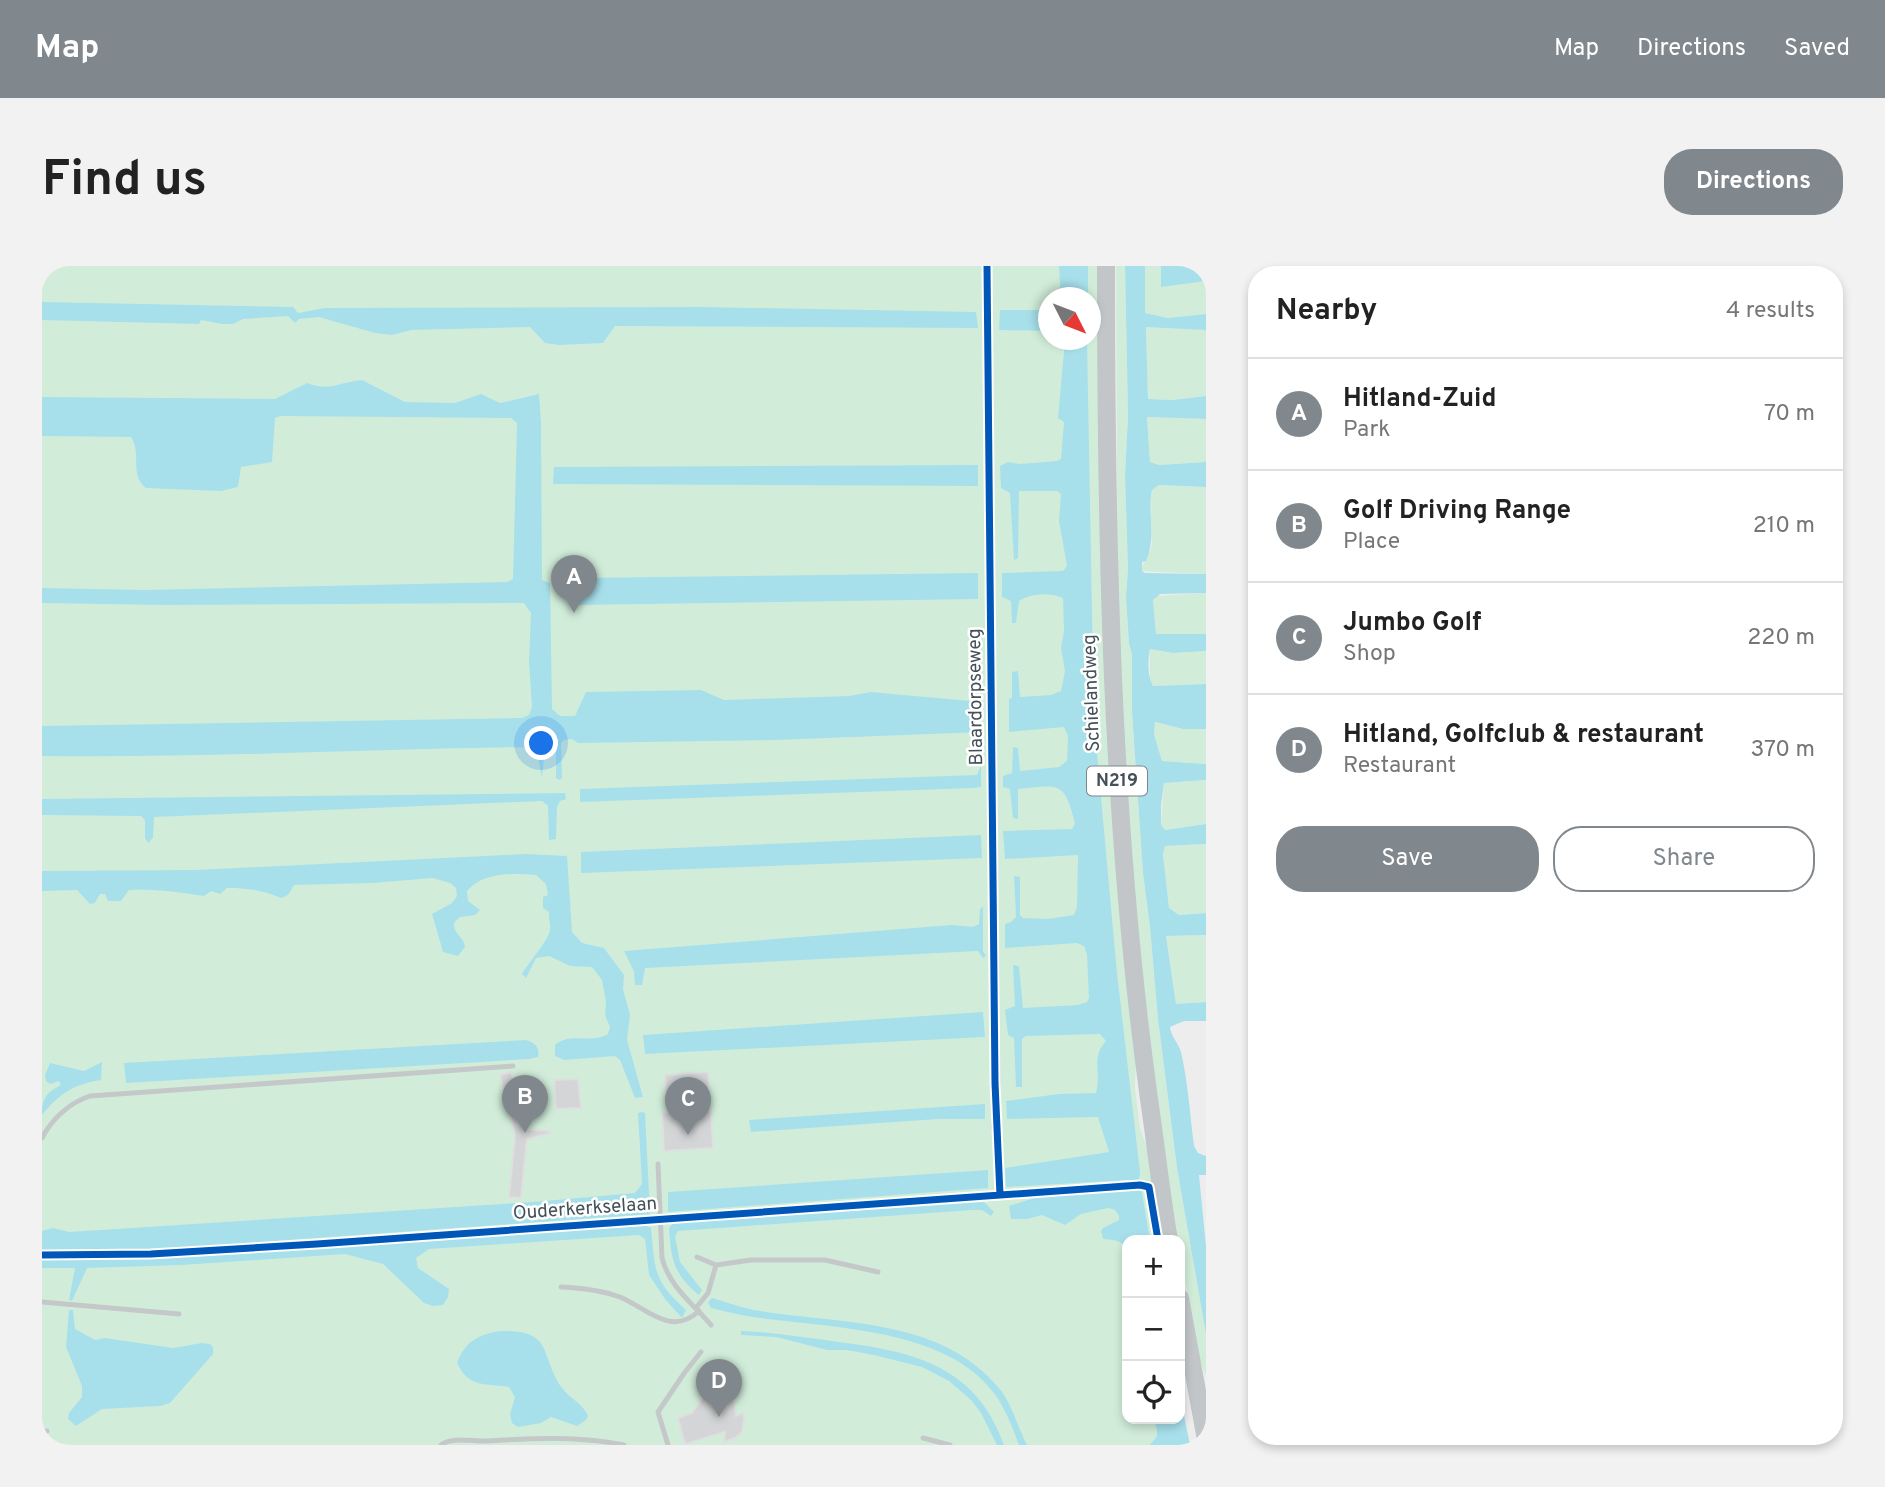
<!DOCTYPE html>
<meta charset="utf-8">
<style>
body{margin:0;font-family:Overpass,sans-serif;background:#f2f2f2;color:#222}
.controls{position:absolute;right:21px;bottom:21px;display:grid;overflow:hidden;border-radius:14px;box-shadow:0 4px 10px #0003}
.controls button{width:63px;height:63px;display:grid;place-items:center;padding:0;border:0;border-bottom:2px solid #e0e0e0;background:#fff;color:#222;font:35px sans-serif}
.compass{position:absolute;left:996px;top:21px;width:63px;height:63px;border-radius:50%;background:#fff;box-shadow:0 4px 10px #0003;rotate:132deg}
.you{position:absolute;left:500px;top:478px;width:24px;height:24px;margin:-18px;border:5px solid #fff;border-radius:50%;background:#1a73e8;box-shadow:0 0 0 10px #1a73e833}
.badge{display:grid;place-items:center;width:46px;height:46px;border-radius:50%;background:#80888d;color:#fff;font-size:23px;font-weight:700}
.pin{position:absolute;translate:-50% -58px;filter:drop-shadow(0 2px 4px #0008)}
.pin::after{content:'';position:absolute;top:37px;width:24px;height:21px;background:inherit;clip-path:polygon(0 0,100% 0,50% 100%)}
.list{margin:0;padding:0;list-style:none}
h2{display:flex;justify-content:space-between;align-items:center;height:91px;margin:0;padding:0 28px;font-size:30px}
h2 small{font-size:23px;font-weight:400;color:#767676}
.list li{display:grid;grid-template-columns:46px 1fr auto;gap:21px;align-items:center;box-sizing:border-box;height:112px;padding:0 28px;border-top:2px solid #e0e0e0}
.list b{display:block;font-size:26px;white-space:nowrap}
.list p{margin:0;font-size:23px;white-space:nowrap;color:#767676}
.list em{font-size:23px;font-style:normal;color:#767676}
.actions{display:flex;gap:14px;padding:21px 28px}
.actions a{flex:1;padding:16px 0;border:2px solid #80888d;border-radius:28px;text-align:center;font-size:24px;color:#80888d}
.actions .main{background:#80888d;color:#fff}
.icon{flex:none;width:38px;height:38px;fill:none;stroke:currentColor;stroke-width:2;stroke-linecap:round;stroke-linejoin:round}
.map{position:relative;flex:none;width:1164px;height:1179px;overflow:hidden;border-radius:28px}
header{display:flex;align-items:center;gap:42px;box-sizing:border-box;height:98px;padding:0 35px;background:#80888d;color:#fff}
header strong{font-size:33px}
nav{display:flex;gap:38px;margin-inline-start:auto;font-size:24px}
.intro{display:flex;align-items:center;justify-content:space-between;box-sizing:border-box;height:168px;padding:0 42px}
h1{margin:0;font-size:49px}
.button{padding:18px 32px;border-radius:28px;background:#80888d;color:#fff;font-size:24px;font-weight:700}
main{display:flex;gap:42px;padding:0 42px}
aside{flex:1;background:#fff;border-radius:28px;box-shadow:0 4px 10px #0003}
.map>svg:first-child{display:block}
</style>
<header>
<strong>Map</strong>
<nav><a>Map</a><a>Directions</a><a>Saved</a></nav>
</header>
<div class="intro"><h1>Find us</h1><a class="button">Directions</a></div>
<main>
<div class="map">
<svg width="1164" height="1179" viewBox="0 0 1164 1179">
<rect width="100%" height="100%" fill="#eeeded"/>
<path fill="#d1edda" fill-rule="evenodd" d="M0,0h1056l38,791 -1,31 5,40 11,31 13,81h-4l-8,-57h-16l3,-4 -19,1 13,22 -6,38v179h49l5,26h-1139zM1006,32h42v42h-42z
M1074,0h9l3,150 -3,59 3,94 -2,28 3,47 3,10v58l11,161 7,54 8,92 19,149 29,166v42l-6,-15 -20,-108v-13h-3l-32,-226 -15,-154 -12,-204z
M1103,0h16v20l45,-5v33l-38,4 -23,-5z
M1104,60l60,4v66l-34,4 -24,-1z
M1105,151l59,2v43l-47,3 -9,-3z
M1117,219l47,2v87l-64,-3c0,-11 9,-17 10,-27 0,-17 -3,-39 0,-54z
M1164,327v41l-50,1 -3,-35 2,-4z
M1108,383l23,4 33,-2v33l-53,2 -3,-6z
M1112,456l29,7h23v35l-44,-3 -8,-27z
M1164,514v44l-41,6 -4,-5 3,-42z
M1164,578v69l-27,2 -10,-7 -6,-54 2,-8z
M1164,669v67l-30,2 -10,-68z
M1095,922l7,1 5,6 7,45h-6l-8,-48z"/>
<path fill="#a7e0eb" d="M1017,0h29v31h-27z
M1083,0h20v47l23,5 38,-4v16l-60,-3 2,72 24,1 34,-4v23l-59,-2 3,45 9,3 47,-3v25l-47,-2 -7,5c-5,24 5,45 -6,71l-4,1v9l3,2 61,1v19l-46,1 -7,6 3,34h50v17l-33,2 -23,-4c-2,12 -3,26 3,37l53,-2v45h-23l-28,-7 -1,12 8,27 44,3v16l-42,3 -3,23v19l4,5 41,-6v20l-41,2 -2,8 6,54 10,7 27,-2v22l-40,1 10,68 30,-2v19h-22l-14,6c1,10 8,15 11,25 7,30 9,63 13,94l4,7 8,3v19h-7l7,71v88l-29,-166 -19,-149 -8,-92 -7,-54 -11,-161v-58l-3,-10 -3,-47 2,-28 -3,-94 3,-59z
M1119,0h45v15l-45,6z
M0,36l251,5 5,6 27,-5 376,-1 275,5 2,16 -363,-2 -12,17 -44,2 -14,-2 -15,-16 -119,3 -19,5 -17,-2 -56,-16 -20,2 -4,4 -7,-7 -45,3 -10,5h-11l-21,-4 -2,4 -157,-4z
M958,44h48v21l-49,-1z
M1023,74h22l7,380 23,253 23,199 -1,9 -8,1 -3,-2 -122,7 -1,-19 104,-16 -11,-35 -91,2 -1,-18 53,-7 37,-1c6,-20 -6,-35 10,-52l-6,-7 -74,2 -4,3v48h-6l-2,-49 -6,-3 -3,-25 10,-4 -2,-41 6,1 4,42 55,-3 9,-3 2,-4 -2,-43 -3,-9 -7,-3 -72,5v-24l6,-2 5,-5 -2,-41 6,1v38l3,3 24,1 27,-4 3,-8 1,-52 -73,4 -2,-28 69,-2 3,-5c-10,-44 -17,-39 -57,-35v30l-5,-1 -3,-29 -7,-2v-11l9,-3 1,-26 5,1 2,23 39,-4 8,-6 1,-25 -4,-9 -55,5v-33l3,-1v-26l6,-1 2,26 31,-2 10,-4 4,-20 -4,-23 3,-17 -1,-33c-12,-6 -33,-5 -44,3l-3,22h-4l-1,-22 -9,-4v-24l61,-2 4,-5 -8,-45 2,-27 -4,-3h-38l-1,67 -4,2 -4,-67 -9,-5 -1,-22 8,-4 12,2 37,-3 4,-2 3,-37 -6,-4z
M320,114l43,22 50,1 26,-9 19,9 39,-9 2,28 1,158 8,3 2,126 8,7h15l11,-24 115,-2 23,10 125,-4 22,-4 110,10v30l-205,8 -198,3 -6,-4 -8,1 -3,3 1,35 -2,2 -4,-2v-28l-7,-4 -4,1 -3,31 -5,-26 -5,-5c-163,2 -326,11 -490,9v-30l480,-8 7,-3 3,-8 -3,-45 2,-49 -7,-10 -358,2 -124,-2v-15l102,2 363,-8 6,-3 4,-156 -6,-5 -231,-2 -5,2 -3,44 -31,5 -3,20 -17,4 -75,-3c-17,-13 -4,-35 -15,-51l-89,-1v-39l233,2 32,-16c23,9 32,-1 55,-3z
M936,199v21l-425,-2 1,-17z
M936,307v26l-402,6v-27z
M939,500v21l-7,1 -394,14v-13l397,-14z
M523,527l1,6 -6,2 -3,6 -1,32 -7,1 -1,-34 -6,-5 -388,16 -1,21 -5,5 -3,-5v-18l-4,-4 -99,-1v-16z
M939,569l1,23 -401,15v-21z
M485,588l40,2 5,76 10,11 22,5 20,27 -1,14 7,26 -3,25 16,57 -8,1 -15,-38 -5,-4 -51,4 -9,-4v-11c15,-13 37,-1 53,-11l2,-7 -5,-12 1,-14 -4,-21 -10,-13 -22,-1 -21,-10 -13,2 -10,20 -4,-4c5,-9 28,-36 28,-44 1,-7 -2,-11 -1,-18l-6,-4v-11l5,-2 -2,-11 -10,-9c-23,-2 -53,-3 -69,16l1,10 12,9 -5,5 -15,2 -6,6c-1,11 10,13 11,24l-7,9 -15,-4 -11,-38 20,-11 5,-7 -1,-8 -6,-5 -17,-5 -61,5 -78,2 -6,10 -7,3c-18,-8 -35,-10 -54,-10l-7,6 -9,-3 -7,5c-27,-4 -47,-7 -75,-6l-8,11h-13l-3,-7h-5l-5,9 -5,1 -13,-14 -35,1v-20l153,-1z
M941,640v45l3,5 -3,2 -5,-7 -333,17 -3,17h-7l-1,-14 -10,-20 328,-26 21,2 6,-3 1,-15z
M941,746l2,25 -340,17 -2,-19z
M484,774c9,3 14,7 12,17l-8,2 -404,24 -2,-20z
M60,796l-1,18c-27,4 -42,14 -59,35 0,-17 4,-22 19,-30l-2,-4 -9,3 -4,-3 -1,-6 5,-12 34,8z
M943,838v15h-47l-187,13 -2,-12z
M600,846l3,1 5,101 -487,35 -121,1v-19l11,-3 16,4 464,-30 102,-9 7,-9 -4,-71z
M946,904v18l-320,24v-20z
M1095,923l5,3 8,48h-23v16c-3,-17 -9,-15 -24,-17l-2,-8 2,-3 16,-8v-4l-4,-6 -7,-2 -27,6 -16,11 -23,-10 -15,4h-16l-2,-13 25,-8z
M942,936l10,10 -3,4 -9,-6h-10l-294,21 -3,5 5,26 22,28 -3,5c-26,-21 -28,-36 -30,-67l4,-5z
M605,960l4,2c4,42 2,52 35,82l-4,8 -17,-19 -16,-24 -4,-36 -6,-4 -210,14 -13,9 2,10 31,21 -1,8 -5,8 -10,1 -9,-3 -41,-39 -38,-10 -163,11 -95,3 -15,33 -3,-1 6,-32h-33v-9c202,-2 404,-22 605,-33z
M670,1032c14,4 28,9 42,12 83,15 184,6 244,77 14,16 19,39 29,58h-8c-7,-18 -14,-38 -26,-53 -49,-65 -167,-64 -240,-75 -14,-2 -28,-6 -42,-9l-3,-6z
M27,1044h4l2,19 20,11 10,-2 68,10 29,-5 8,1 3,3v7l-43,49 -10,3 -58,3 -26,17 -8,-7 1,-6 13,-16v-11l-16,-39z
M459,1065c54,-1 38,24 61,57 8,11 21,15 26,28l-2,4 -9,6 -26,-9 -10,6 -23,4 -6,-4 -2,-9 5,-17 -6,-10c-25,-4 -40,1 -52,-24 8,-22 22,-29 44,-32z
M699,1065c31,1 60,6 91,10 78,10 143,22 172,104h-7l-16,-32 -10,-13 -22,-19 -27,-14 -48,-12 -27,-5h-20l-51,-13 -35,-2z
M1138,1129l10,50h-40l7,-9c0,-8 0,-14 -8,-17h31z"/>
<path fill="#d4d5d6" stroke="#dfdfe0" stroke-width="2" d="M469,806l15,57 24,2v2l-23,6 -6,59 -12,-1 6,-62 -15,-60z
M666,806l1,17 -43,3 -1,-17z
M536,813l3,29 -25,1 -2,-29z
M669,844l2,38 -49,3 -2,-38z
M689,1110l5,40 7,-3 1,6 -2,13 -7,6 -11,4 1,-10 -40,12 -7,-26 14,-5 14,-20 -2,-14z"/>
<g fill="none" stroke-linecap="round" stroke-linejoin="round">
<path stroke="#c5c8c9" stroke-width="5" d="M0,872c10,-19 27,-35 48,-42l423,-30
M616,898l4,94c7,28 31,46 49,67
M674,999l35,-5h74l53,12
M519,1021c21,1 40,3 59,10 28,12 51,40 79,14
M0,1036l137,12
M654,1042l12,-15 8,-28 -19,-8
M0,1166l5,-1
M881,1172l27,7
M399,1179c11,-9 33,-3 47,-4 46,-3 90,-5 136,4
M626,1179l-10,-33 27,-40 16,-20"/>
<path stroke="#c5c8c9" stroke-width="10" d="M945,0l9,862"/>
<path stroke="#c2c6c9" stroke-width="18" d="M1064,0c0,279 5,556 43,833 7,47 12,95 20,141
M1138,1032l26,142"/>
<defs>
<path id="cycleway" d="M945,0l8,817 5,112
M0,989l109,-1 166,-10 823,-59 9,2 9,53"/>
</defs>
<use href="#cycleway" stroke="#fff" stroke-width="11"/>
<use href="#cycleway" stroke="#0057b8" stroke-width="7"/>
</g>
<g text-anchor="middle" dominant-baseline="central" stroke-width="5" stroke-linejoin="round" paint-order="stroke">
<rect fill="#fff" stroke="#7d858b" stroke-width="2" x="1045" y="500.5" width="60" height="29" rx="5"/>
<g font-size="18" font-weight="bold" fill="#455159">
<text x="1075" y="515">N219</text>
</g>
<g font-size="19" fill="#455159" stroke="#fff">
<text transform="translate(1050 427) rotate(-92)">Schielandweg</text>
<text transform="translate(934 431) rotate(-91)">Blaardorpseweg</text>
<text transform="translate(543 943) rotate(-4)">Ouderkerkselaan</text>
</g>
</g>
</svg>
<div class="controls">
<button>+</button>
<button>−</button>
<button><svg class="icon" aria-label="locate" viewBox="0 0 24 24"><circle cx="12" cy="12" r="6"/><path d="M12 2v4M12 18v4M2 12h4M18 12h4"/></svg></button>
</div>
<svg class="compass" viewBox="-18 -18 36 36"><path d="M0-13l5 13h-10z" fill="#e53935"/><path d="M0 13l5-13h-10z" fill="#767676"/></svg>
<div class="you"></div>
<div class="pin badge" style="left:532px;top:347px">A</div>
<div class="pin badge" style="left:483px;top:867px">B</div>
<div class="pin badge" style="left:646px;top:869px">C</div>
<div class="pin badge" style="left:677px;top:1151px">D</div>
</div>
<aside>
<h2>Nearby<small>4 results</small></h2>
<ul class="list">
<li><span class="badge">A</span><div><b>Hitland-Zuid</b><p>Park</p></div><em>70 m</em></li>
<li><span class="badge">B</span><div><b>Golf Driving Range</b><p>Place</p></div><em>210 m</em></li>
<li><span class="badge">C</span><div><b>Jumbo Golf</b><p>Shop</p></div><em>220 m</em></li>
<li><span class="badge">D</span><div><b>Hitland, Golfclub &amp; restaurant</b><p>Restaurant</p></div><em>370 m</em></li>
</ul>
<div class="actions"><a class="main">Save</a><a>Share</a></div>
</aside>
</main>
